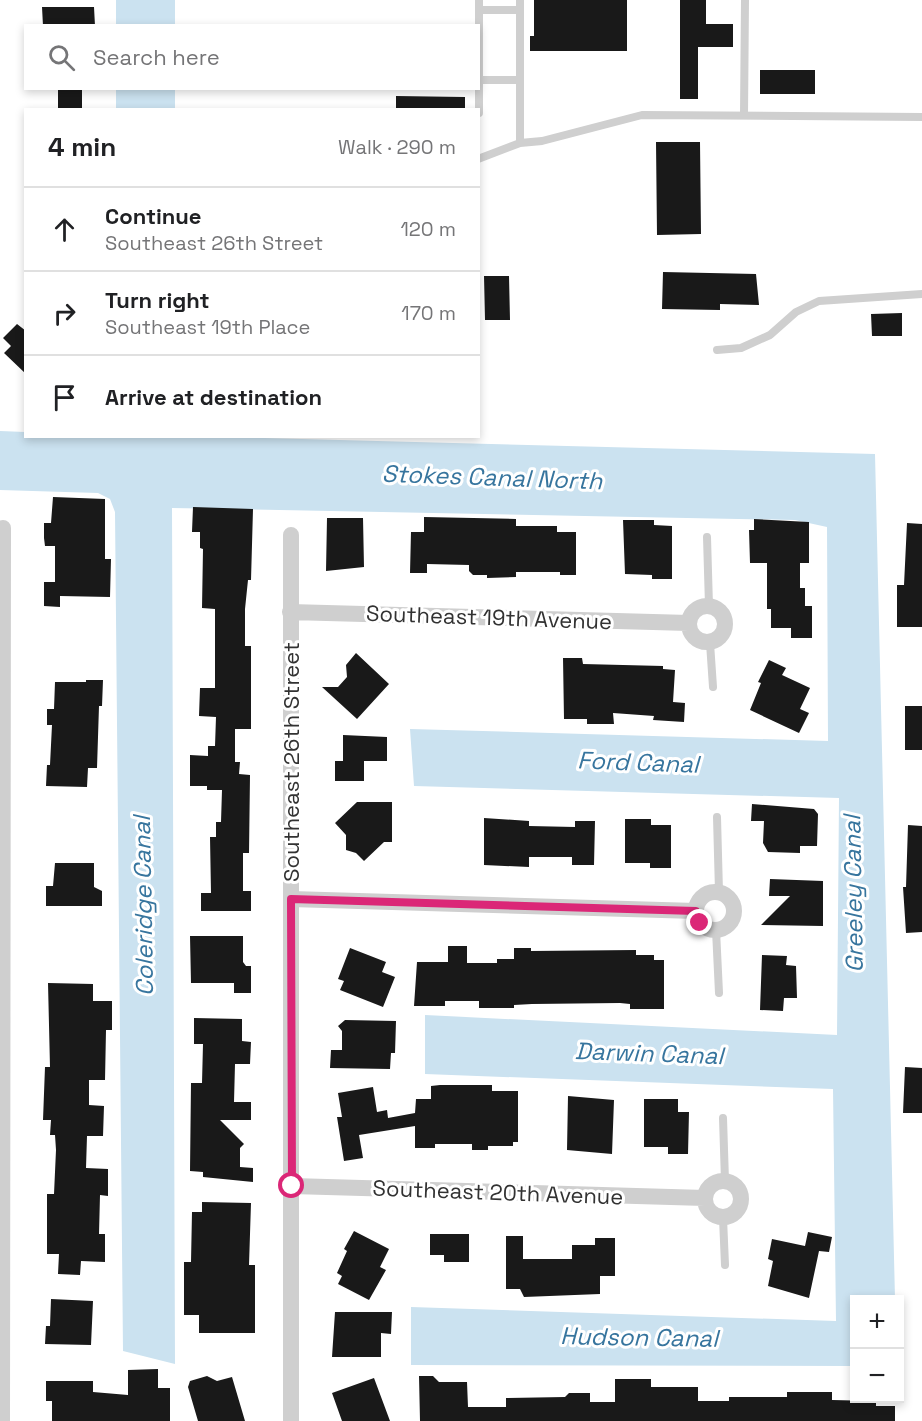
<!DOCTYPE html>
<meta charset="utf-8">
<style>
body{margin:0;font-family:"Space Grotesk",sans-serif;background:#f2f2f2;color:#202124}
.controls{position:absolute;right:18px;bottom:18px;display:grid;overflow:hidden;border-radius:0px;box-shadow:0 3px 9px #0003}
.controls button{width:54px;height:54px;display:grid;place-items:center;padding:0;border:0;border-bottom:2px solid #e0e0e0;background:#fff;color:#202124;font:30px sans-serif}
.stop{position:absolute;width:18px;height:18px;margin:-14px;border:4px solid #db2777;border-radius:50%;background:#fff}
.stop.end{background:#db2777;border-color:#fff;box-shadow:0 2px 6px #0008}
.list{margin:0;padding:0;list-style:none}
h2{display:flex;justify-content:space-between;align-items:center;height:78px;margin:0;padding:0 24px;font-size:26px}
h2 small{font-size:20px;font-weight:400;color:#757577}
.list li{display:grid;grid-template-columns:39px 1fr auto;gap:18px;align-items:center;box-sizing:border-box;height:84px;padding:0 24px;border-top:2px solid #e0e0e0}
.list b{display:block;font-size:22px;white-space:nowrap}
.list p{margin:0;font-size:20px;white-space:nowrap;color:#757577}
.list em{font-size:20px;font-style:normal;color:#757577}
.icon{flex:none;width:33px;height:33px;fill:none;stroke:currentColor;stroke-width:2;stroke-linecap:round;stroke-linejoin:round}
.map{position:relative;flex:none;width:922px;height:1421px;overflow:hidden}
.search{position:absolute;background:#fff;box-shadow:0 3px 9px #0003;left:24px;top:24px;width:456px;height:66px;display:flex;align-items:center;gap:15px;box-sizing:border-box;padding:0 21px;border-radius:0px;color:#757577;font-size:22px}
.panel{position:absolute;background:#fff;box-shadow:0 3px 9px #0003;left:24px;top:108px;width:456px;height:330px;border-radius:0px}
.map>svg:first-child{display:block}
</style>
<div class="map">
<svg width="922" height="1421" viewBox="0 0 922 1421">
<rect width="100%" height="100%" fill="#fff"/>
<path fill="#cbe2f0" d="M116,0h59v25h-59z
M116,89h59v20h-59z
M0,431l25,1 1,4 197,1 652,17 20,845 -41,1v66l-443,-1v-58l425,14 -3,-232 -408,-15v-59l412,20 2,-237 -425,-12 -4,-57 418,12 -1,-214 -32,-7 -623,-12 3,856 -52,-13 -8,-839 -5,-13 -12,-6 -98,-3z"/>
<path fill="#191919" d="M534,0h93v51h-97v-15h4z
M680,0h26v24h27v23h-35v52h-18z
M42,7h52l1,19h-52z
M760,70h55v24h-55z
M58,88h24v22h-24z
M396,96l69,1v13h-69z
M656,142h44l1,92 -44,1z
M663,272l93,2 3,31 -39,-1v6l-58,-1z
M484,276h25l1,44h-25z
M902,313v23h-30l-1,-22z
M17,324l9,7v43l-22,-21 7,-7 -8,-8z
M53,497l52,2v60h6l-1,38 -50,-1v11l-16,-1v-24h11v-36h-10l-1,-8v-15h7z
M193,507l60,2 -2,71h-3l-3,29v37h6v83h-16v33h5l-1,12 11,1 -1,78h-6v38h8v20h-50v-18h10l-1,-56h6v-15h5l1,-32h-15v-4h-17v-31l18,1v-10h7l1,-29 -17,-1 1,-28h15v-79l-13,-1 1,-59 -3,-1v-16h-8z
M424,517l92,2v7h41v6h19v43h-16v-3h-44v5l-29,1v-3h-14l-4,-4v-6l-42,-1v9h-17l1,-41h13z
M327,518h36l1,49 -38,4z
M754,519l55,3v41h-9v25h5v18h7v32h-21v-10h-20v-19h-4v-46h-17l-1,-33h5z
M623,520h31v5l18,1v53h-20v-4l-27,-1z
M907,523l15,1v103h-25v-42h7z
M356,653l33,31 -32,35 -35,-32h16l9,-10 -1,-12z
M563,658h19l1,6 80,2v3l12,1 -2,32 12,1 -1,19 -31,-2 1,-4 -41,-3 1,11h-27v-5h-23z
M769,660l17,8 -4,7 28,13 -10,21 9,4 -10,20 -49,-23 11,-27 -3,-1z
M86,680h17l-1,26h-3l-2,62h-9l-1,19 -41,-1 1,-21h3l2,-40h-5v-16h7l1,-27h31z
M905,706h17v44h-17z
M343,735l44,2v24h-23v20h-29v-20h8z
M357,802h35v40h-8l-20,19 -8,-8 -10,-3v-15l-11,-12z
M752,804l62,5 4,5 -1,32h-17v7l-32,-1 -5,-9 1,-22h-13z
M484,818l45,3v5l46,1v-6h20l-1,44h-22v-8h-43v10l-45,-2z
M625,819h26v6h20v43h-21v-5h-25z
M908,825l14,1v106l-16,1 -3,-46h3z
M55,863h39v24l8,4v15h-56v-20h7z
M770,879l53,2v45l-62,-1 29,-29h-21z
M190,936h53v26l3,4h5v27h-17v-10h-43z
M448,946h19v17h30v-4h17v-11h17v3l105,-1v5h18v5h10v49h-34v-5l-10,-1 -88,1 -18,1v3h-35v-7h-34v5h-31l3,-44h31z
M350,948l36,14 -4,10 13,5 -12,30 -43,-17 4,-9 -6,-2z
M762,955l25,1 -1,9 10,1 1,32h-13l-1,13 -23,-1z
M48,983l45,1v17h19v29h-6l-1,50h-16v25l15,1 -1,30h-16l-1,32 22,1v27l-8,-1 -1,39h6v28l-24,-1 -1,14 -22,-1 1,-20h-12v-60h7l2,-44 -1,-15h-5l1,-15h-8l2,-53h5z
M194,1018l48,1v22l9,1 -1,22h-15l-1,38h17v18h-31l24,24 -4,4v19l13,1v14l-50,-5v-5l-13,-1 1,-88h11l1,-39h-9z
M345,1020l51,1 -1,32h-4l-1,16 -60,-1 1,-18h11v-19l-4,-5z
M905,1067l17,1v45h-19z
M440,1085h52v6h26v51h-5v4h-25v4h-16v-6h-37v4h-20v-22l-56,9 4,23 -19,3 -7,-44h5l-4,-24 35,-6 4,25 10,-2 1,8 27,-5 1,-14h15v-13z
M568,1096l46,4 -2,54 -45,-4z
M644,1099h34v13h11l-1,42h-20v-7h-24z
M202,1202l49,1 -2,62h6v68h-56v-18h-15v-53h7l1,-50h10z
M354,1231l35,18 -9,18 6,3 -17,30 -31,-16 4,-8 -5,-3 10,-22 -3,-2z
M808,1232l24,5 -3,15 -10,-1 -10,47 -41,-12 5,-25 -5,-2 4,-20 33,7z
M430,1234h39v28h-25v-7h-14z
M506,1236h17v23h49v-14h23v-7h20v38h-15v18l-76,3 -4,-8h-14z
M51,1299l42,2 -2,44 -46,-1 1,-18h4z
M335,1312h57l-1,22 -10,-1v24h-49z
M158,1369v19h12v33h-118v-20h-6v-20h47v11l35,3v-25z
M207,1376l10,5 15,-4 13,44h-47l-10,-34 2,-6z
M419,1376h14l6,6h28l1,25h38v-9l59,-1 4,-4h21v9h25v-23h36v8h47v14h31v-4h58v-5h45v8l44,1v5h19v15h-475z
M374,1378l16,43h-48l-10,-28z"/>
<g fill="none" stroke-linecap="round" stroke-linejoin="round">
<path stroke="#cfcfcf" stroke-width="8" d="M479,0v10
M520,0v143l22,-2 100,-26 280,2
M479,80h41
M479,113v-103h41
M744,115l1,-115
M478,159l42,-16
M717,350l24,-2 29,-13 26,-23 23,-11 103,-7
M707,537l2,69
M710,643l3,44
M717,817l2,75
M716,930l3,63
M723,1118l2,63
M723,1218l2,47"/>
<path stroke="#cfcfcf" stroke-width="16" d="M689 624a18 18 0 1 1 36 0a18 18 0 1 1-36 0Z
M290,612l399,11
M696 911a19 19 0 1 1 38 0a19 19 0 1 1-38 0Z
M291,899l405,12
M705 1199a18 18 0 1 1 36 0a18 18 0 1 1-36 0Z
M292,1186l413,12
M2,1421l1,-893
M291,1421v-886"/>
</g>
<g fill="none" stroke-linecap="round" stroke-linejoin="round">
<path stroke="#db2777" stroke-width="8" d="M292,1186l-1,-287 405,12 4,12"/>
</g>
<g text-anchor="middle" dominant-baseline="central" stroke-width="6" stroke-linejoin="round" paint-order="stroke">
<g font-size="22" fill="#323232" stroke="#fff">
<text transform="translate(489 617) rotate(2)">Southeast 19th Avenue</text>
<text transform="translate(291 762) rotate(-90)">Southeast 26th Street</text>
<text transform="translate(498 1192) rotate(2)">Southeast 20th Avenue</text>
</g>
<g font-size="24" font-style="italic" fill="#37759e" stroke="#fff">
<text transform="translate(492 477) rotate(2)">Stokes Canal North</text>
<text transform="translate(638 762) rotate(2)">Ford Canal</text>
<text transform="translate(853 894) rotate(-91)">Greeley Canal</text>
<text transform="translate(143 906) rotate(-91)">Coleridge Canal</text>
<text transform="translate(649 1053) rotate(2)">Darwin Canal</text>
<text transform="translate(639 1337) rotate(1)">Hudson Canal</text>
</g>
</g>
</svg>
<div class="controls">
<button>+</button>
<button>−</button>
</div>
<div class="stop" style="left:292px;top:1186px"></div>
<div class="stop end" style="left:700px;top:923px"></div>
<div class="search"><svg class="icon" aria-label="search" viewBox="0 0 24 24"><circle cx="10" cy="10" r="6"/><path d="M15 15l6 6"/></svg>Search here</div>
<section class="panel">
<h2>4 min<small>Walk · 290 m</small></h2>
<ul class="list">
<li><svg class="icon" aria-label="ahead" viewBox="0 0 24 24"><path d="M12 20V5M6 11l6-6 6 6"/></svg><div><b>Continue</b><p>Southeast 26th Street</p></div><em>120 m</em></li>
<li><svg class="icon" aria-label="right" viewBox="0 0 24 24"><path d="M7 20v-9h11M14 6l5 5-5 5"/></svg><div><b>Turn right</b><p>Southeast 19th Place</p></div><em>170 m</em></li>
<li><svg class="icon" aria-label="arrive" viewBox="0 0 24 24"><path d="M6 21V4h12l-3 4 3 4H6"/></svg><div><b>Arrive at destination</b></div></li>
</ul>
</section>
</div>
